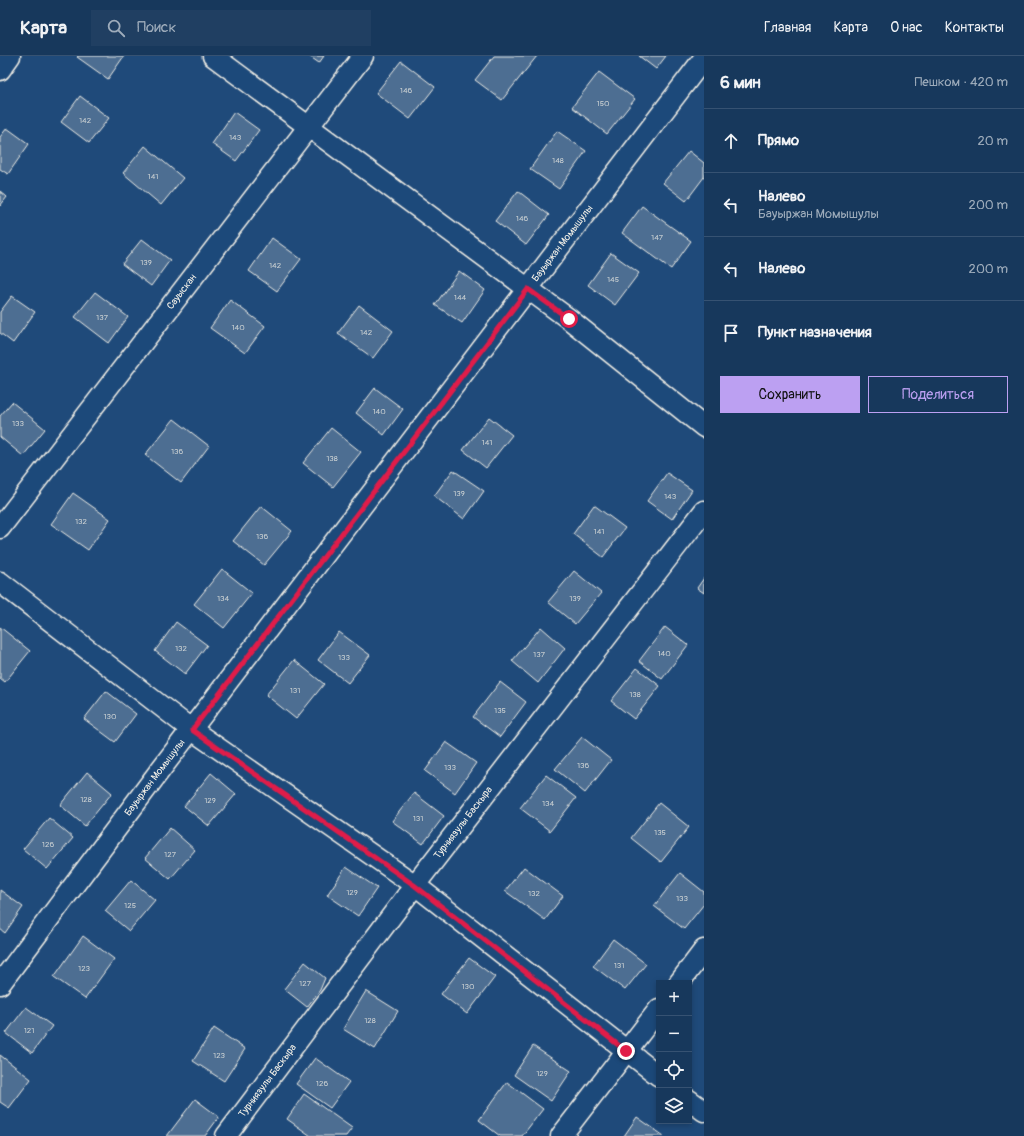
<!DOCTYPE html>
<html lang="ru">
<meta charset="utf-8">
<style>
body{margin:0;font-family:Pangolin,sans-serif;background:#203f62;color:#f1f3f6}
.controls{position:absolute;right:12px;bottom:12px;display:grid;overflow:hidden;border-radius:0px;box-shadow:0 2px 6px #0003}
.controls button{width:36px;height:36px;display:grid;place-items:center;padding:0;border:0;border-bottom:1px solid #365272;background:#17385c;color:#f1f3f6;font:20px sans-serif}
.stop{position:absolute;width:12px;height:12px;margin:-9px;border:3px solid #e11d48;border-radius:50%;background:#fff}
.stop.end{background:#e11d48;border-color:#fff;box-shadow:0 1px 4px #0008}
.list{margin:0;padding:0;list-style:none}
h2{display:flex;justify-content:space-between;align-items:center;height:52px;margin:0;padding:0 16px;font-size:17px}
h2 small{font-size:13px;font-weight:400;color:#9eacbb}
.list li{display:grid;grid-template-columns:26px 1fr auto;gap:12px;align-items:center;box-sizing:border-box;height:64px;padding:0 16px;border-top:1px solid #365272}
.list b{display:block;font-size:15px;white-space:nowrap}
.list p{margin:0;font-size:13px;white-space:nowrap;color:#9eacbb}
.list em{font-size:13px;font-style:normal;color:#9eacbb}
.actions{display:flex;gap:8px;padding:12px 16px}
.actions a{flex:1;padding:9px 0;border:1px solid #bca0f2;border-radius:0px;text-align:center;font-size:14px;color:#bca0f2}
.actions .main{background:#bca0f2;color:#111}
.icon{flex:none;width:22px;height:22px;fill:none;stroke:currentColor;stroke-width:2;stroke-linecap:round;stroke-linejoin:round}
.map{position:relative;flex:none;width:704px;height:1080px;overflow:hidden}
header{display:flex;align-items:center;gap:24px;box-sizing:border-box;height:56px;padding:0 20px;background:#17385c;border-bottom:1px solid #365272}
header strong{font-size:19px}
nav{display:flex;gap:22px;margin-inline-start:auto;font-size:14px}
.search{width:280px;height:36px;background:#203f62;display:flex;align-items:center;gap:10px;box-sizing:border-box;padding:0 14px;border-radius:0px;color:#9eacbb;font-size:15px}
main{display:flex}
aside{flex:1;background:#17385c}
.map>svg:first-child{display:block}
</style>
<header>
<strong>Карта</strong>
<div class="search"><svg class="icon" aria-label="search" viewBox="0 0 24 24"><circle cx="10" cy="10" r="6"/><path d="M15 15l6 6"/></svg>Поиск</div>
<nav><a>Главная</a><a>Карта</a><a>О нас</a><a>Контакты</a></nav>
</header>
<main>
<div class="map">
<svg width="704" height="1080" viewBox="0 0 704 1080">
<rect width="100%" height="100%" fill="#1f4a7a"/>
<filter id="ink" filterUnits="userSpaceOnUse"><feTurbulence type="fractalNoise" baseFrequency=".025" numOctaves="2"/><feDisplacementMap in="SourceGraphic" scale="8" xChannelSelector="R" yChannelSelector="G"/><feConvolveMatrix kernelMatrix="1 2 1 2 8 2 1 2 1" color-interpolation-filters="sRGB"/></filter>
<g filter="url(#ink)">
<path fill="#4d6e92" stroke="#f4f1e8" d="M78,0h46l-16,23 -31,-22z
M309,0h15l-5,7z
M494,0h43l-35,44 -27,-20z
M639,0h27l-10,13z
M401,5l34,26 -25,32 -34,-26z
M599,16l36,27 -28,35 -35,-27z
M80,40l29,22 -20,25 -28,-21z
M234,56l25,18 -23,31 -24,-17z
M7,72l22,16 -21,30 -8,-5v-32z
M557,75l29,20 -27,38 -29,-20z
M145,90l38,32 -22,27 -38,-32z
M689,95l15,12v14l-18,24 -23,-18z
M0,135l7,6 -7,9z
M518,135l31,24 -23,30 -31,-24z
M642,150l49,35 -20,28 -49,-36z
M272,182l29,21 -24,32 -28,-20z
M142,183l28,21 -19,26 -29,-22z
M611,197l28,20 -24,32 -27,-20z
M459,215l26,19 -23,33 -27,-18z
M95,236l33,25 -19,26 -34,-26z
M12,240l23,16 -22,31 -13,-10v-21z
M230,244l35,26 -20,27 -35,-25z
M359,249l34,26 -20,27 -35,-25z
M375,332l28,21 -19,26 -28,-22z
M12,346l33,27 -22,27 -23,-19v-21z
M489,361l23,18 -26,33 -23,-18z
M174,363l35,27 -28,37 -36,-28z
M331,372l30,24 -28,35 -30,-24z
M453,414l31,21 -20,28 -30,-23z
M667,417l25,17 -20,29 -25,-18z
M73,437l37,26 -22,31 -37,-26z
M594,449l31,23 -22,29 -30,-23z
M261,450l31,25 -28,34 -31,-24z
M222,513l30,24 -28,35 -30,-24z
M574,515l27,22 -26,31 -27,-22z
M704,522v15l-7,-5z
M176,566l31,23 -22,29 -30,-23z
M0,571l30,24 -25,31 -5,-4z
M541,571l24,21 -27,35 -26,-22z
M665,571l23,18 -26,34 -23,-18z
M339,576l31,23 -22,28 -30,-23z
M294,604l30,24 -28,35 -30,-24z
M637,612l23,18 -26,33 -23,-18z
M500,626l26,20 -26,35 -27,-20z
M106,635l30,23 -21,28 -31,-23z
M582,681l29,23 -26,33 -30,-24z
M446,686l30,21 -21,30 -30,-22z
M87,716l25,21 -27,33 -25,-21z
M211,717l25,21 -27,32 -25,-20z
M546,719l30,23 -26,33 -30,-23z
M414,737l30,23 -21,28 -31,-23z
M659,747l30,24 -28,35 -30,-24z
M49,762l24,20 -26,31 -24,-20z
M170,772l25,22 -25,29 -25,-21z
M346,811l31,21 -19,28 -31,-21z
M524,811l39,29 -18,24 -40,-29z
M680,817l24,19v12l-20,25 -30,-23z
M131,824l24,20 -26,31 -24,-20z
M0,834l23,17 -18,26 -5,-4z
M83,880l31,23 -29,40 -31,-22z
M613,883l33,25 -21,26 -32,-24z
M469,902l26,19 -28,37 -26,-20z
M305,906l20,16 -5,12 -13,17 -23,-18z
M366,935l32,20 -23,38 -32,-20z
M26,951l26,19 -20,27 -26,-20z
M214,972l31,21 -21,32 -31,-20z
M533,990l38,25 -20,30 -37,-26z
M0,999l31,24 -22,29 -9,-6z
M315,1002l34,24 -19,26 -34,-24z
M507,1026l36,27 -21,27h-22l-21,-16z
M304,1038l48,34 -6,8h-35l-24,-17z
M195,1043l24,18 -14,19h-38z
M637,1061l27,19h-40z"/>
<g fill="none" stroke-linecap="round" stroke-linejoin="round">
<defs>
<g id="minor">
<path d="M213,0l356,263 135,108"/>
<path d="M0,14l10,-14"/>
<path id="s1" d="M0,472l363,-472"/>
<path d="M0,526l192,148 223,155 244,191"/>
<path d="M679,927l25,-33"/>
<path id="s2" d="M0,928l161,-215 543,-711"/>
<path d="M689,1044l15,11"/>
<path id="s3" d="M226,1080l189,-251 289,-374"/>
<path d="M561,1080l98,-127"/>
</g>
</defs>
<use href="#minor" stroke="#f4f1e8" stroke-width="23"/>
<use href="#minor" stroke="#1f4a7a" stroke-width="20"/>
</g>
</g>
<g fill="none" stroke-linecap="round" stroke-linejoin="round" filter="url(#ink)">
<path stroke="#e11d48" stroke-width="5" d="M569,263l-41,-30 -336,441 222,155 212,166"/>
</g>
<g text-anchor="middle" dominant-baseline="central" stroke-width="4" stroke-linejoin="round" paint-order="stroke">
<g font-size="8" fill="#cad0d2">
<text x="406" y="34">146</text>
<text x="603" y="47">150</text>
<text x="85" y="64">142</text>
<text x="235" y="81">143</text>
<text x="558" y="104">148</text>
<text x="153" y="120">141</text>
<text x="522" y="162">146</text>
<text x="657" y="181">147</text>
<text x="146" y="206">139</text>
<text x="275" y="209">142</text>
<text x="613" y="223">145</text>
<text x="460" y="241">144</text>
<text x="102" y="261">137</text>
<text x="238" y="271">140</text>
<text x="366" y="276">142</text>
<text x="379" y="355">140</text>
<text x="18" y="367">133</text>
<text x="487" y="386">141</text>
<text x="177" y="395">136</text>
<text x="332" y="402">138</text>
<text x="459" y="437">139</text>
<text x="670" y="440">143</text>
<text x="81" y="465">132</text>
<text x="599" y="475">141</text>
<text x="262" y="480">136</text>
<text x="223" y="542">134</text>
<text x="575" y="542">139</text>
<text x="181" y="592">132</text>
<text x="664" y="597">140</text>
<text x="539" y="598">137</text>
<text x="344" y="601">133</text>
<text x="295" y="634">131</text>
<text x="635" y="638">138</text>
<text x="500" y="654">135</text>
<text x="110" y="660">130</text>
<text x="583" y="709">136</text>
<text x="450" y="711">133</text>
<text x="86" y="743">128</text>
<text x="210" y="744">129</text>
<text x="548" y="747">134</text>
<text x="418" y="762">131</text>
<text x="660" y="776">135</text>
<text x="48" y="788">126</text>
<text x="170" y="798">127</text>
<text x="352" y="836">129</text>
<text x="534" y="837">132</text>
<text x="682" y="842">133</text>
<text x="130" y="849">125</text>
<text x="619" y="909">131</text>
<text x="84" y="912">123</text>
<text x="305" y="927">127</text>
<text x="468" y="930">130</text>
<text x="370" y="964">128</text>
<text x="29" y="974">121</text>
<text x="219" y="999">123</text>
<text x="542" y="1017">129</text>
<text x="322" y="1027">126</text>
</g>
<g font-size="10" fill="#f4f1e8" stroke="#1f4a7a">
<text stroke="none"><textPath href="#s2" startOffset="930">Бауыржан Момышулы</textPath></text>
<text stroke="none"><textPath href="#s1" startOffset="298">Сауыскан</textPath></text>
<text stroke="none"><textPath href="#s2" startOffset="258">Бауыржан Момышулы</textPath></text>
<text stroke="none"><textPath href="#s3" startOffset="393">Турниязулы Баскыра</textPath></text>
<text stroke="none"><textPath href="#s3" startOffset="69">Турниязулы Баскыра</textPath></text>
</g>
</g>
</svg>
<div class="controls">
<button>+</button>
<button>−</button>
<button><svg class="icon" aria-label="locate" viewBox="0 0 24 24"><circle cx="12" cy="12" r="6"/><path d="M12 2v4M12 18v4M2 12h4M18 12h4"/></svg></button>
<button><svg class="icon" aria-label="layers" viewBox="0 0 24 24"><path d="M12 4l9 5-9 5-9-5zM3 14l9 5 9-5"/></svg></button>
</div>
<div class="stop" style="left:569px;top:263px"></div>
<div class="stop end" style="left:626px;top:995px"></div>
</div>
<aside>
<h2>6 мин<small>Пешком · 420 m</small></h2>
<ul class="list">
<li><svg class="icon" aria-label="ahead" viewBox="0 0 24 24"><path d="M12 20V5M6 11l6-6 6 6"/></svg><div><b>Прямо</b></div><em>20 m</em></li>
<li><svg class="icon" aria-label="left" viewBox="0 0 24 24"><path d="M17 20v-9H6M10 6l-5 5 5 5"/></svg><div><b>Налево</b><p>Бауыржан Момышулы</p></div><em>200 m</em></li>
<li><svg class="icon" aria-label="left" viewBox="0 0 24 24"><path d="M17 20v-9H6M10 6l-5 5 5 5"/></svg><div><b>Налево</b></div><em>200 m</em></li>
<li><svg class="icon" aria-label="arrive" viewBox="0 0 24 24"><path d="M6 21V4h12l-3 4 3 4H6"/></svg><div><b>Пункт назначения</b></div></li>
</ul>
<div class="actions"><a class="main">Сохранить</a><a>Поделиться</a></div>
</aside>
</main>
